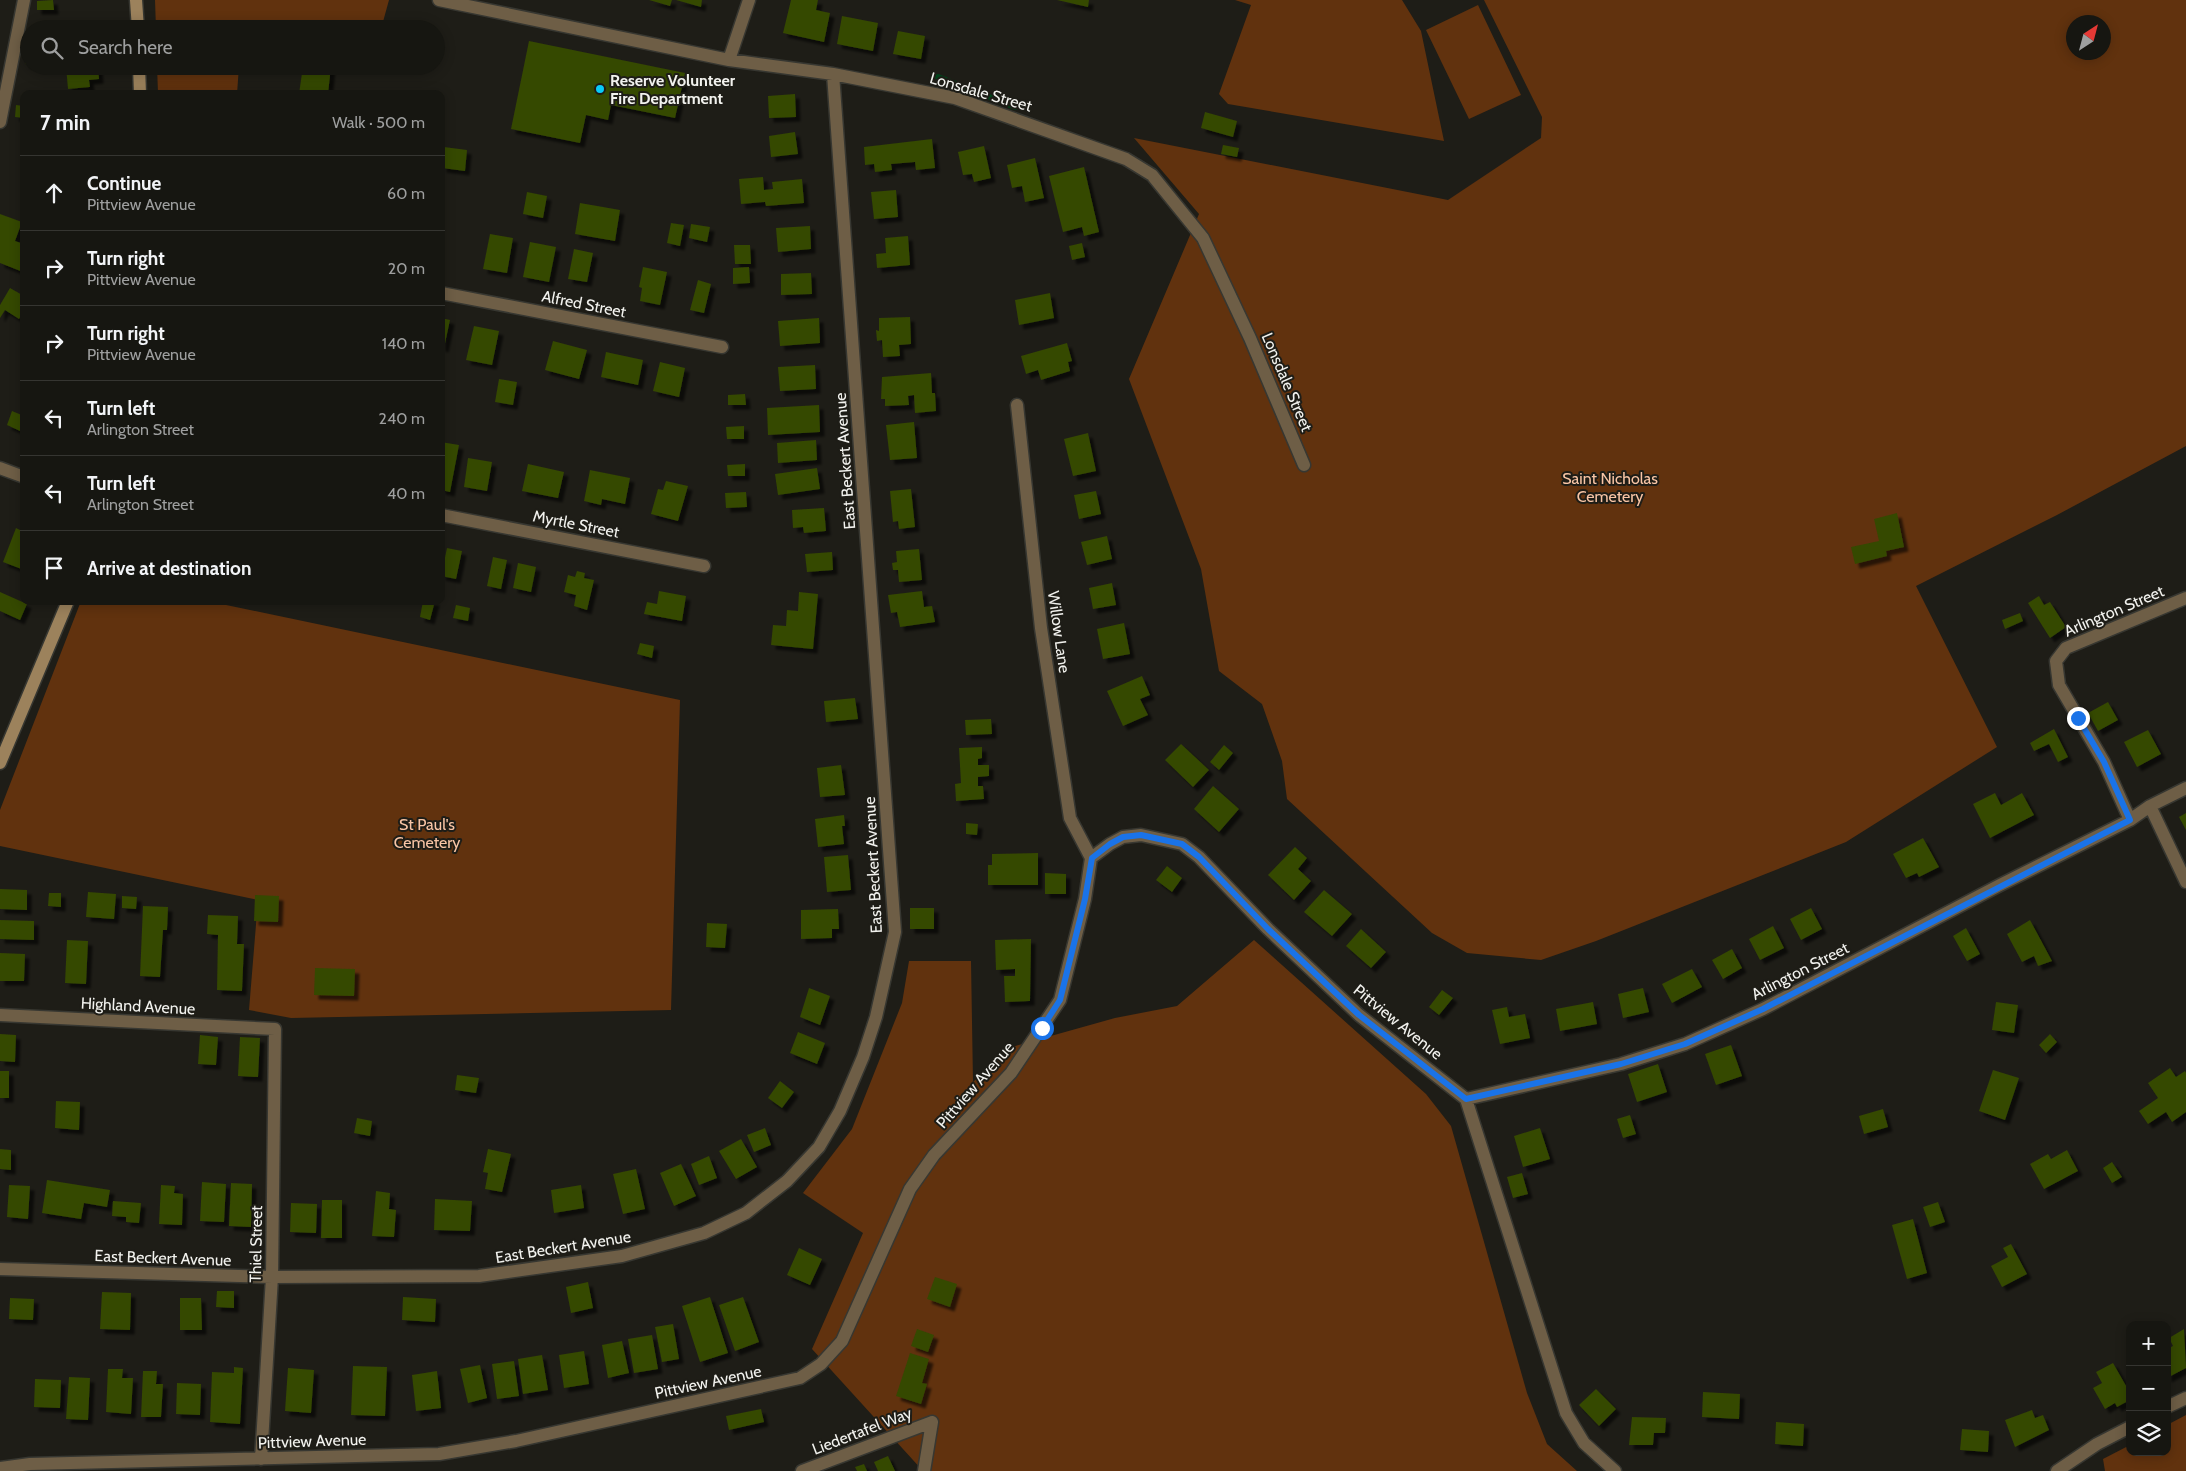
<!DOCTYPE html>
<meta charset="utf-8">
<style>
body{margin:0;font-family:Cabin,sans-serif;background:#23231f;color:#f1f3f6}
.controls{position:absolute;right:15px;bottom:15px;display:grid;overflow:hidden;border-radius:10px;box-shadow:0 2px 12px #0003}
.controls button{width:45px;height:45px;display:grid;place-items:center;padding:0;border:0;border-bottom:1px solid #353531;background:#161611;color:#f1f3f6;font:25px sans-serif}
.compass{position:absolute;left:2066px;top:15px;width:45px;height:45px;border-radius:50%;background:#161611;box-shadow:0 2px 12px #0003;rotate:36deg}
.stop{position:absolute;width:15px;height:15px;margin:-11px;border:4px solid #1a73e8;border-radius:50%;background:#fff}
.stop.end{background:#1a73e8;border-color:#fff;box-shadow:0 1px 5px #0008}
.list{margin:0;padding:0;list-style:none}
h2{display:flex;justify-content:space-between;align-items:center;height:65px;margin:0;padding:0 20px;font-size:21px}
h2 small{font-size:16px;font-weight:400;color:#9e9f9f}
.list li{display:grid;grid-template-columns:32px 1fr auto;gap:15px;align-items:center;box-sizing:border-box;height:75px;padding:0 20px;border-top:1px solid #353531}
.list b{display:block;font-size:19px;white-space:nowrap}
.list p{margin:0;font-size:16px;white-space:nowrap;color:#9e9f9f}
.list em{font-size:16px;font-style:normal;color:#9e9f9f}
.icon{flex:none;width:28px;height:28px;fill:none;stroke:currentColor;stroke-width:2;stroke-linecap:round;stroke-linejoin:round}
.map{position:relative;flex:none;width:2186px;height:1471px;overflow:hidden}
.search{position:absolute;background:#161611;box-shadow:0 2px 12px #0003;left:20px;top:20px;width:425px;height:55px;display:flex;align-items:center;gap:12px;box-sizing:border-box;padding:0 18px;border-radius:28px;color:#9e9f9f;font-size:19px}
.panel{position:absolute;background:#161611;box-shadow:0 2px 12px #0003;left:20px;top:90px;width:425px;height:515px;border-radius:10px}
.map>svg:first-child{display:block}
</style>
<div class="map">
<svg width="2186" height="1471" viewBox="0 0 2186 1471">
<defs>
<filter id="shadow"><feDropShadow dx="4.5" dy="4.5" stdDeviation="1" flood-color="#0009"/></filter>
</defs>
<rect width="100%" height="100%" fill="#1e1d17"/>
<path fill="#61320e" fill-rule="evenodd" d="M155,0h234l-8,29h-225z
M1235,0h167l19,31 23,110 -216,-37 -9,-10 32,-89z
M1484,0h702v446l-129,69 -141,71 81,161 -151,95 -250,99 -55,19 -74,-7 -35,-20 -145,-134 -5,-38 -20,-57 -43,-33 -18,-102 -72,-190 70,-165 -65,-76 314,62 93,-62 1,-21zM2074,22h30v30h-30z
M1478,5l43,90 -52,24 -43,-89z
M157,66h82l-2,28 -79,-1z
M337,66h33l-2,8z
M81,601h126l473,99 -9,310 -380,8 -42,-8 9,-110 -258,-54v-36z
M1254,940l172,154 25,32 76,267 20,51 30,27h-654l-111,-122 51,-116 -60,-40 49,-64 50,-126 7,-42h62l2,121 39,-35 103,-29 62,-12z
M2186,1415v56h-81l-2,-12 27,-14v7h37v-27z"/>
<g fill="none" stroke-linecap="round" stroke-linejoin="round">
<path stroke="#01421a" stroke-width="6" d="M938,77l77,30"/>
</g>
<path fill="#354805" filter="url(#shadow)" d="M53,0l1,10h-17v-9z
M649,0h23l-2,6z
M676,0h26l-1,7z
M791,0h27l-2,10 14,3 -6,29 -41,-9z
M1057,0h32l-1,7z
M842,16l36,7 -5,28 -36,-7z
M898,31l27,5 -4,23 -28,-5z
M529,41l156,32 -10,45 -64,-13 -3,15 -22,-5 -6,28 -69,-14z
M25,46h4v18h-4z
M66,66h32l1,13 -10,1 1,7 -22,2z
M303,66h28l-3,28h-29z
M795,94l1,23 -27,1 -1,-22z
M16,105l8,1v12l-9,-1z
M1205,112l32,9 -4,16 -32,-9z
M795,132l3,22 -27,3 -2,-21z
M932,139l3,29 -19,2 -1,-8 -24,2 1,6 -17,2 -1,-8 -9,1 -1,-18z
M1223,145l16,3 -2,9 -16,-3z
M984,146l7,32 -17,4 -2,-8 -9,1 -5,-23z
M444,147l23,3 -2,21 -23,-3z
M1035,158l9,40 -19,4 -3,-16 -10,2 -5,-23z
M1084,167l15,65 -15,4 -2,-9 -19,5 -14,-56z
M763,177l1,13 9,-1 -1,-7 30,-3 2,24 -38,3 -1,-4 -24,2 -2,-25z
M896,190l2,27 -24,2 -3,-27z
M527,192l20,4 -4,22 -20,-4z
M580,203l40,7 -5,31 -40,-7z
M0,214l22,8 -7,19 9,3 -1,28 -23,-9z
M671,223l13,2 -4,21 -13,-3z
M691,224l19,3 -3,15 -18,-4z
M810,226l1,23 -33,3 -2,-24z
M490,234l23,4 -6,35 -24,-4z
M908,236l2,29 -33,3 -1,-14 10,-1 -1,-15z
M530,242l26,5 -7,35 -26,-5z
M1082,243l3,14 -13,3 -3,-14z
M734,245h16l1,19h-16z
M574,249l19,4 -6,29 -19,-3z
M643,267l24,5 -7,33 -20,-4 2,-13 -3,-1z
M749,267l1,16 -17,1v-16z
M811,273l1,21 -31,1v-21z
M698,280l13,4 -7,29 -14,-3z
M10,288l14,8v15l-5,8 -14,-9 -5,8v-13z
M1050,293l4,25 -35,7 -4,-25z
M910,317l1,27 -12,1 1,11 -17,1 -1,-17 -5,1 -1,-11 3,1v-13z
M441,318l9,2 -6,28 -3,-1z
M819,318l1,25 -40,3 -2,-25z
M474,326l25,5 -7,34 -26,-5z
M553,341l34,9 -8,29 -34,-9z
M1067,343l5,18 -4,1 2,9 -29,9 -3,-10 -12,4 -5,-18z
M606,352l37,8 -5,25 -37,-8z
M660,362l25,6 -6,29 -26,-6z
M815,365l1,24 -36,2 -2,-24z
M931,373l1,20h3l1,18 -21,2 -1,-18 -6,1 1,9 -24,1v-7h-4l1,-22z
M499,379l18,3 -4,23 -18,-3z
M745,394l1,11h-18v-10z
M819,405l1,27 -52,3 -1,-27z
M12,411l12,5 -4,15 -13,-6z
M914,422l3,36 -27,2 -4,-35z
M744,426v13h-17l-1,-12z
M1088,433l8,38 -23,5 -9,-37z
M816,440l1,20 -39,3 -1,-20z
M441,442l18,3 -9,47 -9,-2z
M468,458l24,4 -5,29 -23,-4z
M528,464l36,8 -6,26 -36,-7z
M745,464v12h-17l-1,-11z
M817,468l3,21 -42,6 -3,-21z
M590,470l40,8 -5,26 -23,-5 -1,6 -17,-4z
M666,481l22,5 -10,35 -27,-7 7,-25 5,1z
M911,489l4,38 -16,2 -1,-8 -5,1 -3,-31z
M1096,491l5,23 -22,5 -5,-24z
M746,492l1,15 -21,1 -1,-15z
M824,508l2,23 -22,2 -1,-6 -10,1 -1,-18z
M1897,513l7,34 -18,4 1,5 -32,8 -4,-17 28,-6 -5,-22z
M16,528l8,4v38l-21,-8z
M1107,536l5,23 -25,6 -6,-23z
M447,548l15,3 -6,28 -15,-3z
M919,549l3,31 -23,2 -1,-12h-5l-1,-7 5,-1 -1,-11z
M832,552l1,18 -26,2 -2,-18z
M493,557l14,3 -6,29 -14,-3z
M518,563l18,4 -5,25 -18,-4z
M577,571l8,2 -1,5 10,2 -7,30 -13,-4 2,-11 -12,-3 4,-17 7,2z
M1112,583l4,22 -23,4 -4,-21z
M659,591l27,5 -4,25 -38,-7 3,-12 10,2z
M922,591l2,16 8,-1 3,16 -35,5 -3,-15 -6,1 -3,-18z
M0,592l27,12 -7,16 -20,-9z
M799,592l19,2 -5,55 -42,-4 2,-20 13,1 1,-16 11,1z
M2039,596l5,9 6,-3 16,25 -16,11 -22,-35z
M423,601h12l-5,19 -10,-3z
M456,605l14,3 -2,13 -15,-3z
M2020,613l3,8 -18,8 -3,-9z
M1124,623l6,31 -27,5 -6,-30z
M640,643l14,3 -2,12 -15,-4z
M1142,676l8,19 -10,4 8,16 -25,11 -16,-35z
M855,698l3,21 -32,3 -2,-21z
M2108,702l10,18 -20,11 -10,-18z
M991,719l1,15 -26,1 -1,-15z
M2054,729l14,28 -10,5 -9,-18 -15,7 -4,-8z
M2148,730l13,24 -24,13 -13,-25z
M1181,744l28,26 -16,17 -28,-27z
M1224,745l9,8 -14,17 -9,-8z
M982,747v11l-4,1v6h11v11l-11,1v9h5l1,13 -28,2 -1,-17 6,-1 -2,-35z
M841,765l4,30 -25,2 -3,-29z
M1213,786l26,23 -20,23 -25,-23z
M1995,793l6,12 21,-12 12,22 -44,23 -17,-34z
M2186,813v17l-7,-13z
M844,815l1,11h-3l2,18 -26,3 -3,-28z
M966,823l12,1 -1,11 -11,-1z
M1923,838l16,29 -20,10 -2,-4 -11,5 -13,-24z
M1295,847l12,11 -9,11 13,12 -17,19 -26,-25z
M1038,853v32h-50v-20h4v-11z
M848,855l3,35 -24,2 -3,-35z
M1167,866l15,12 -10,14 -16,-12z
M1045,873l21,1v20h-21z
M0,889l27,1v20l-27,-1z
M1324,890l28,24 -20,22 -28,-24z
M88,892l28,2 -2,25 -28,-2z
M49,893h12v14l-13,-1z
M255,895l24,1 -1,26 -24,-1z
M122,896l15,1 -1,12 -14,-1z
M143,906l25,1 -1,23h-4l-3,47 -20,-1z
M910,908h24v21h-24z
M1811,908l11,21 -21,11 -11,-21z
M838,909l1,20h-7v9l-31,1v-29z
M208,915l30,1 -1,28h7l-2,47 -25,-1 1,-55 -11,-1z
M0,920l34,1v19l-34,-1z
M2030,920l22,41 -14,5 -4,-10 -12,6 -15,-28z
M707,923l20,1 -2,24 -19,-1z
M1773,926l11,22 -24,12 -11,-21z
M1966,928l14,26 -13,7 -14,-25z
M1361,929l25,23 -15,16 -25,-22z
M1031,939l-1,62 -25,1 -1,-26h11v-7l-19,1 -1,-30z
M67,940l21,1 -2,43 -21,-1z
M1732,949l10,19 -19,11 -11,-19z
M0,953l25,1 -1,27h-24z
M315,968l40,1 -1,27 -40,-1z
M1692,969l10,18 -30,16 -10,-19z
M809,988l21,8 -10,29 -20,-8z
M1643,988l6,24 -26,6 -5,-24z
M1442,990l11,8 -14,17 -10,-8z
M1593,1002l4,22 -37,7 -4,-22z
M1996,1002l22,3 -4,28 -22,-3z
M1507,1007l2,10 16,-3 5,24 -30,6 -8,-34z
M798,1032l27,11 -8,21 -27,-11z
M0,1034l16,1 -1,27 -15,-1z
M2050,1034l7,8 -11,11 -7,-8z
M200,1035l18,2 -2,28 -18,-1z
M240,1037l20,1 -2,39 -20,-1z
M1731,1045l11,31 -26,9 -11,-31z
M1658,1064l9,28 -30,10 -9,-28z
M2170,1068l6,9 9,-6 1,2v39l-14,10 -6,-10 -18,12 -9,-13 19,-13 -10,-15z
M1993,1070l26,8 -14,42 -26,-9z
M0,1071h9v27h-9z
M457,1075l22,3 -3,15 -21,-3z
M780,1081l14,11 -12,16 -14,-10z
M56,1101l24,1 -1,28 -24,-2z
M1883,1109l5,18 -24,7 -5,-18z
M1630,1115l6,19 -13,4 -6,-19z
M357,1118l15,3 -2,15 -16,-3z
M765,1128l6,17 -17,7 -7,-17z
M1540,1128l10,31 -27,8 -9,-31z
M741,1139l16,28 -21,12 -17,-28z
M0,1149l11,1v20l-11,-1z
M488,1149l23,5 -9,38 -17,-3 3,-16 -5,-1z
M2067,1150l11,21 -34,18 -14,-25 18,-10 3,5z
M709,1156l8,22 -18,7 -8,-21z
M2112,1162l10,15 -10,6 -9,-15z
M681,1164l15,32 -22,10 -14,-33z
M636,1169l9,40 -22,5 -10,-40z
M1522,1173l6,21 -15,4 -6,-21z
M47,1180l63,10 -3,17 -23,-4 -3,16 -39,-6z
M202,1182l24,2 -2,38 -24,-1z
M231,1183l21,1 -1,43 -22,-1z
M9,1185l21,1 -2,33 -21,-2z
M161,1185l14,1 -1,7 9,1 -1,31 -23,-1z
M581,1185l3,23 -30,5 -3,-23z
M376,1191l14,2 -1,16 7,1 -2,27 -22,-1z
M435,1199l37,2 -2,30 -36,-1z
M322,1200h20v38h-21z
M113,1201l28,2 -2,20 -13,-1v-5l-14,-1z
M1938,1202l7,20 -15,5 -7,-20z
M291,1203l26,1 -1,29 -26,-1z
M1913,1219l14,54 -20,6 -15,-54z
M2011,1244l16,30 -25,13 -11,-21 17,-9 -5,-9z
M799,1248l23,11 -12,26 -23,-10z
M935,1277l22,7 -7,23 -23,-8z
M588,1282l5,26 -22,5 -5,-26z
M217,1291h17v17l-18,-1z
M102,1292l29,1 -1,37 -30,-1z
M403,1297l33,2 -1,23 -33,-2z
M710,1297l18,56 -28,9 -18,-56z
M743,1297l16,45 -24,9 -16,-46z
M10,1298l24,1 -1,21 -24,-1z
M180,1298h21l1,32h-22z
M673,1324l6,35 -17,3 -7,-35z
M917,1329l17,6 -6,17 -17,-6z
M2184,1329l2,39 -19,10v-29l6,-3 -4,-8z
M652,1335l6,34 -24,4 -6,-34z
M622,1341l7,32 -21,5 -6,-33z
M584,1351l5,33 -25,4 -5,-33z
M910,1353l19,6 -7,24 5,1 -6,20 -25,-8z
M542,1355l6,35 -25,4 -5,-35z
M514,1361l5,35 -22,3 -5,-35z
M2113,1363l16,28 -3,2 4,7 -13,7 -2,-4 -10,6 -12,-21 9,-5 -6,-11z
M480,1365l7,33 -19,5 -8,-34z
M353,1366l34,1 -2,49 -34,-1z
M234,1367l9,1 -3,56 -30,-2 2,-50 22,1z
M288,1368l26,2 -3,43 -26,-2z
M108,1369h15l-1,9h11l-2,36 -25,-2z
M143,1371h14l-1,13h7l-2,33h-20z
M437,1371l4,37 -25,3 -4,-36z
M69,1377l21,1 -2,42 -22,-1z
M35,1379l26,1 -1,28 -26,-1z
M177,1383l24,1 -1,31 -24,-1z
M1596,1389l20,20 -17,17 -20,-21z
M1703,1392l37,2 -1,25 -37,-2z
M761,1409l3,13 -35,8 -3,-14z
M2032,1410l3,8 8,-3 6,15 -34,17 -10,-27z
M1632,1417l34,1 -1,15h-11l-1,12h-24z
M1776,1422l28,2 -1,22 -28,-2z
M1962,1429l27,2 -1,21 -28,-2z
M888,1456l7,15h-17l-4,-9z
M864,1464l3,7h-10l-2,-4z"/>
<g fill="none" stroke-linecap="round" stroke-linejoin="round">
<defs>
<path id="street" d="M439,0l290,60 104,14 122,24 171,61 26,16 51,63 47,100 54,127
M729,60l20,-60
M0,122l24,-122
M441,293l281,54
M1017,405l24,223 29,190 21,40
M0,468l24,9
M441,515l263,51
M2150,806l36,76
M2130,820l-26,-58 -45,-77 -3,-24 10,-13 120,-50
M0,1015l275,14 -3,248 -11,182
M1466,1099l155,-35 64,-20 78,-35 237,-124 130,-65 20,-14 36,-18
M0,1269l272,8 207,-1 143,-20 82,-23 42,-20 41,-32 32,-34 21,-36 23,-54 13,-40 19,-85 -62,-858
M2167,1407l19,-9
M0,1468l30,-4 409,-10 77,-13 284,-63 21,-14 21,-23 68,-152 24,-34 77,-82 49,-73 25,-101 6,-41 19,-14 13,-7 18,-2 41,9 17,13 69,72 91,86 107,84 100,314 18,30 31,28
M802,1471l130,-49
M924,1471l8,-49
M2057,1471l40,-27 33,-17"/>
<path id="secondary" d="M136,0l2,29
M139,66l1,28
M0,763l68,-162"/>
</defs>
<use href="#street" stroke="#373731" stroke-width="15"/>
<use href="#secondary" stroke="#373731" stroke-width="15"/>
<use href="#street" stroke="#6e5e46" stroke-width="12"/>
<use href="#secondary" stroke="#9c825c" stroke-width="12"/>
</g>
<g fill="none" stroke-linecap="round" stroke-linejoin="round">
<path stroke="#1a73e8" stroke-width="6" d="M1042,1028l18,-28 25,-101 7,-41 18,-14 13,-7 18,-2 41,9 17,13 69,72 91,86 107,84 155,-35 64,-20 78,-35 367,-189 -26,-58 -26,-44"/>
</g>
<circle fill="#08cbf9" stroke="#1e1d17" stroke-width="2" cx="600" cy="89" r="5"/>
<g text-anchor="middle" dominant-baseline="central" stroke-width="4" stroke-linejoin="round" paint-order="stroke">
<g font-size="16" font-weight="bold" fill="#f2f2ee" stroke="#1e1d17" text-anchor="start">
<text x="610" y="80">Reserve Volunteer<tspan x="610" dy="18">Fire Department</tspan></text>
</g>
<g font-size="16" fill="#f2f2ee" stroke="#1e1d17">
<text transform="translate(981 92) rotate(16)">Lonsdale Street</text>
<text transform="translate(584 304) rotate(11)">Alfred Street</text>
<text transform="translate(1287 382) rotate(67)">Lonsdale Street</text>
<text transform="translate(845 461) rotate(-94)">East Beckert Avenue</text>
<text transform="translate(576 524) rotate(11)">Myrtle Street</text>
<text transform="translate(2114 611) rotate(-23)">Arlington Street</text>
<text transform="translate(1059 632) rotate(82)">Willow Lane</text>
<text transform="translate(873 865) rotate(-93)">East Beckert Avenue</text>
<text transform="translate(1800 971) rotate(-27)">Arlington Street</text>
<text transform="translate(138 1006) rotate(3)">Highland Avenue</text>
<text transform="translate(1398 1022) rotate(39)">Pittview Avenue</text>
<text transform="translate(975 1085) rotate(-49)">Pittview Avenue</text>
<text transform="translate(256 1244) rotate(-89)">Thiel Street</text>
<text transform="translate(563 1247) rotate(-9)">East Beckert Avenue</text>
<text transform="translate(163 1258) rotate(2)">East Beckert Avenue</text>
<text transform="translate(708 1382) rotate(-12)">Pittview Avenue</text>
<text transform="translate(862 1431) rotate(-21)">Liedertafel Way</text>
<text transform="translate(312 1441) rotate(-2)">Pittview Avenue</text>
</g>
<g font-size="16" fill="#f9c5a5" stroke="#1e1d17">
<text x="1610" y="478">Saint Nicholas<tspan x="1610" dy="18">Cemetery</tspan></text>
<text x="427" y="824">St Paul's<tspan x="427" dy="18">Cemetery</tspan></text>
</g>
</g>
</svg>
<div class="controls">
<button>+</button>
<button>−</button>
<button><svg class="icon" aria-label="layers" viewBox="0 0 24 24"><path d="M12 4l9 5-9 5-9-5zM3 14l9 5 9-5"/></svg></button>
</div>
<svg class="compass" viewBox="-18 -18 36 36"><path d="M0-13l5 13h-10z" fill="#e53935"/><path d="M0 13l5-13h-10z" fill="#9e9f9f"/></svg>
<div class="stop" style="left:1042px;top:1028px"></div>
<div class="stop end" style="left:2078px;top:718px"></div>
<div class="search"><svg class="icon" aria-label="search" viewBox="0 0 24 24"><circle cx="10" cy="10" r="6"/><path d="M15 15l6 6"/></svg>Search here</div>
<section class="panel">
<h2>7 min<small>Walk · 500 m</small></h2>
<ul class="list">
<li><svg class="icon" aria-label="ahead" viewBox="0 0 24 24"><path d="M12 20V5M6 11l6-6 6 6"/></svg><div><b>Continue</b><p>Pittview Avenue</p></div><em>60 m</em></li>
<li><svg class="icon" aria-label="right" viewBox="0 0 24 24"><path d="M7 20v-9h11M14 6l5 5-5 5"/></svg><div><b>Turn right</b><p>Pittview Avenue</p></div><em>20 m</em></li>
<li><svg class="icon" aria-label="right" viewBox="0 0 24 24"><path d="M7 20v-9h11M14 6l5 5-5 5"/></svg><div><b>Turn right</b><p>Pittview Avenue</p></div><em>140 m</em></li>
<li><svg class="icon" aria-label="left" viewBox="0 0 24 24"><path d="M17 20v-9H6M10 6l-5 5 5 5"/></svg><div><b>Turn left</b><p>Arlington Street</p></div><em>240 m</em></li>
<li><svg class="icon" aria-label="left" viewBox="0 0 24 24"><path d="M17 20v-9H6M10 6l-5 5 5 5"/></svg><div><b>Turn left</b><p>Arlington Street</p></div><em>40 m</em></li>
<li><svg class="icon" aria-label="arrive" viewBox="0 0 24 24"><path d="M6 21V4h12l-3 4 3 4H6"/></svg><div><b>Arrive at destination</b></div></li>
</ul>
</section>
</div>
